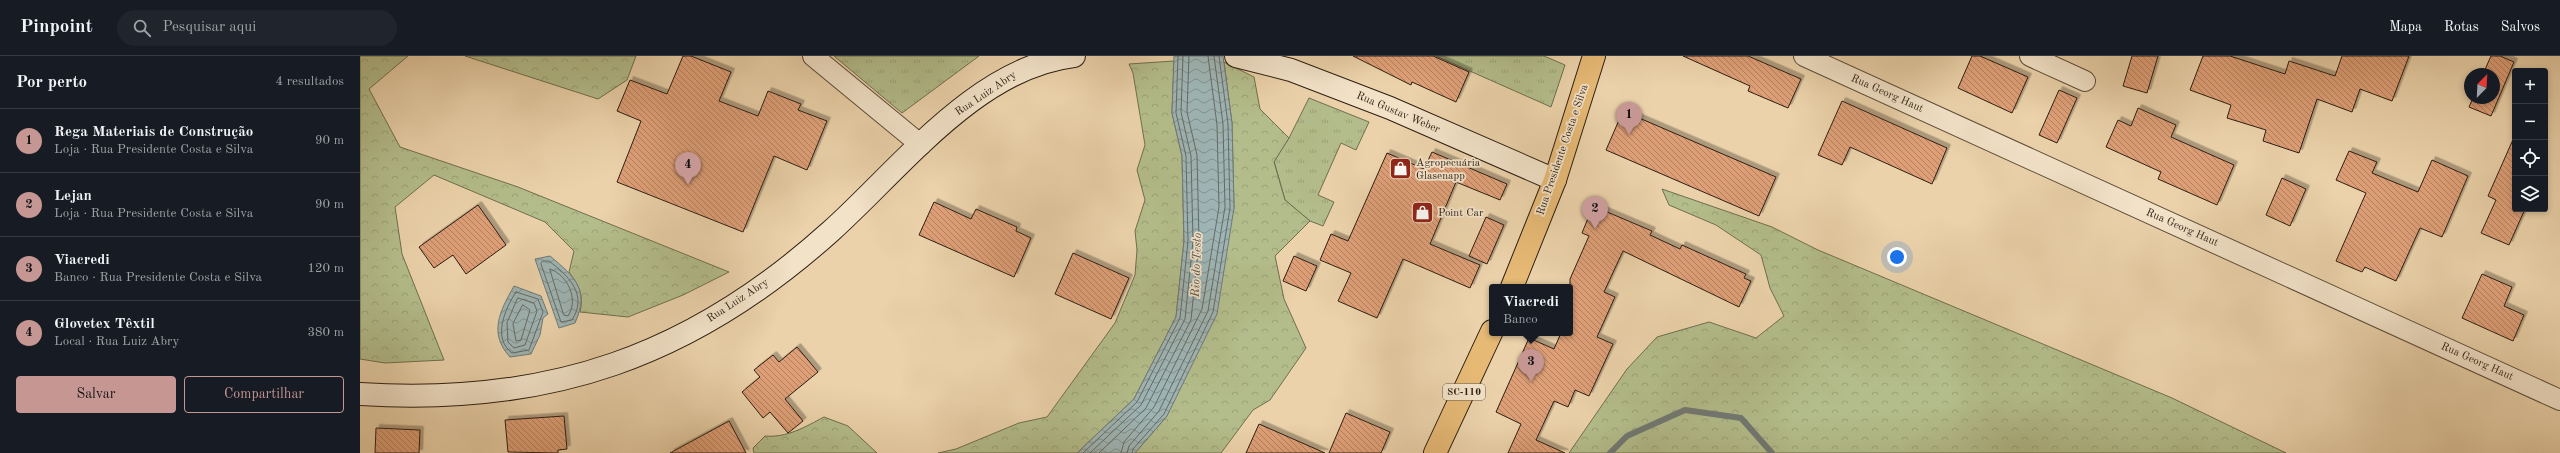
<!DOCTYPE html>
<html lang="pt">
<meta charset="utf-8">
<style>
body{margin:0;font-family:"Old Standard TT",serif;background:#20242c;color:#f1f3f6}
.controls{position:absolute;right:12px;top:12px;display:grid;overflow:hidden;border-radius:4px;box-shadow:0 2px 6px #0003}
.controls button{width:36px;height:36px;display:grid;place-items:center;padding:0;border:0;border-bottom:1px solid #363941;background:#171b24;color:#f1f3f6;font:20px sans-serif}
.compass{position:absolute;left:2104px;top:12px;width:36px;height:36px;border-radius:50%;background:#171b24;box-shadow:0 2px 6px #0003;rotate:24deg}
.you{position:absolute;left:1537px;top:201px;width:14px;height:14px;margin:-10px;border:3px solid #fff;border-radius:50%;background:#1a73e8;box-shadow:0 0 0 6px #1a73e833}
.badge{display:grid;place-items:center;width:26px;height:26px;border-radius:50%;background:#c59692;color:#111;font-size:13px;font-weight:700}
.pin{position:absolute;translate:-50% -33px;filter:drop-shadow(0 1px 2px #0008)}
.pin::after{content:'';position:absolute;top:21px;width:14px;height:12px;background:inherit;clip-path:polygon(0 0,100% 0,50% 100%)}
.popup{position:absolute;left:1129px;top:228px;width:84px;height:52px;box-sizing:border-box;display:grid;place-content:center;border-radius:4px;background:#171b24;filter:drop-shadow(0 1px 3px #0005);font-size:13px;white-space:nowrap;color:#9ea1a6}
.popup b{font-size:15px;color:#f1f3f6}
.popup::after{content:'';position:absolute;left:50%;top:100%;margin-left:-8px;border:8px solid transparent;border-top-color:#171b24}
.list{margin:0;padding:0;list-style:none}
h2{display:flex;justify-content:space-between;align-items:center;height:52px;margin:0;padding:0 16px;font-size:17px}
h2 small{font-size:13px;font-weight:400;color:#9ea1a6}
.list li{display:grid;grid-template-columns:26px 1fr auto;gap:12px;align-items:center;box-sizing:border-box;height:64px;padding:0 16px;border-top:1px solid #363941}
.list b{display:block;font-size:15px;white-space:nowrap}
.list p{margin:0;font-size:13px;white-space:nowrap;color:#9ea1a6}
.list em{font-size:13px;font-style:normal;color:#9ea1a6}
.actions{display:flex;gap:8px;padding:12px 16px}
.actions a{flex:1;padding:9px 0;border:1px solid #c59692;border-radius:4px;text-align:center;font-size:14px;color:#c59692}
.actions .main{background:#c59692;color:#111}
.icon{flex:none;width:22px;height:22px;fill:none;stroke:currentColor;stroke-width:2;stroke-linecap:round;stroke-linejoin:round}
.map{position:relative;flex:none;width:2200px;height:397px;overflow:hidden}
header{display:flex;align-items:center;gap:24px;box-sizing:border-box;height:56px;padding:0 20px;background:#171b24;border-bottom:1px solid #363941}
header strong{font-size:19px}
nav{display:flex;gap:22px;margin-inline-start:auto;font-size:14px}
.search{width:280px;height:36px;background:#20242c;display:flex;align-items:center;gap:10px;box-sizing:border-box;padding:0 14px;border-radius:22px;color:#9ea1a6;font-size:15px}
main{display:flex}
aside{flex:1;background:#171b24}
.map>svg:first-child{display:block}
</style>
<header>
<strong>Pinpoint</strong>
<div class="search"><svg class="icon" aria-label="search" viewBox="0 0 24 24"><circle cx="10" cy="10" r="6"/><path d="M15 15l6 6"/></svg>Pesquisar aqui</div>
<nav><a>Mapa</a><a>Rotas</a><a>Salvos</a></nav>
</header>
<main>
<aside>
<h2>Por perto<small>4 resultados</small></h2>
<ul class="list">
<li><span class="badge">1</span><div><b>Rega Materiais de Construção</b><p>Loja · Rua Presidente Costa e Silva</p></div><em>90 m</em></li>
<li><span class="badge">2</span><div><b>Lejan</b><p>Loja · Rua Presidente Costa e Silva</p></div><em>90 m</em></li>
<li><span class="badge">3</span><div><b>Viacredi</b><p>Banco · Rua Presidente Costa e Silva</p></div><em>120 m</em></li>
<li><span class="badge">4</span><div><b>Glovetex Têxtil</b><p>Local · Rua Luiz Abry</p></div><em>380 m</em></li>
</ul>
<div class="actions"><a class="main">Salvar</a><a>Compartilhar</a></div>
</aside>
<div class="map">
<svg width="2200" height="397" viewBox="0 0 2200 397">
<defs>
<pattern id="grass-tufts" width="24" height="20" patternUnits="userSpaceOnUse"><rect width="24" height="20" fill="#b3bd8b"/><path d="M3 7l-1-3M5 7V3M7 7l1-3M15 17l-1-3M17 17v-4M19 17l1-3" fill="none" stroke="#9aa277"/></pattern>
<pattern id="forest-crowns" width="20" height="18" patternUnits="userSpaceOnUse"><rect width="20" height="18" fill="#b3bd8b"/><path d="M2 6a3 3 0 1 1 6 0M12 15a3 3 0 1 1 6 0" fill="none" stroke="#9aa277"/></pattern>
<pattern id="water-waves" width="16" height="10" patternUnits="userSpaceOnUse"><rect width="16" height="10" fill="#9eb5b5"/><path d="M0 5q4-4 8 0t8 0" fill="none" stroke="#819392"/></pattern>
<pattern id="building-back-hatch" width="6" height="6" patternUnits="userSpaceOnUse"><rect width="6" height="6" fill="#de9f77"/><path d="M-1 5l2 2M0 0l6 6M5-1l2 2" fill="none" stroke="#b48160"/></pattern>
<filter id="shadow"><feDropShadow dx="3.5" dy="-3.5" stdDeviation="0" flood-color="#0004"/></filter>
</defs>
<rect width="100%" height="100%" fill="#ebd2aa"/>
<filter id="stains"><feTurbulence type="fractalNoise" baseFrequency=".005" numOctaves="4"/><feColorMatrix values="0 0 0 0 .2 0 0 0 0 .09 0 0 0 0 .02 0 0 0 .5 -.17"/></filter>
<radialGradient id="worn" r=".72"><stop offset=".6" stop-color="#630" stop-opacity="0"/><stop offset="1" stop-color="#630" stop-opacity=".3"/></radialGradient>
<path fill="url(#grass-tufts)" stroke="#706e4f" d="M474,0h145l-77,57z
M1076,0h108l21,9 -14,42z
M949,42l60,24 -13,28 -15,-7 -23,52 16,7 -11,24 -13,-5 -25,-21 -11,-39 15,-23z"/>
<path fill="url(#forest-crowns)" stroke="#706e4f" d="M0,0h48l-39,33 31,58 118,40 211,85 -46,23 -55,22 -48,-5c4,-17 -1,-26 -11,-40l5,-21 -29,-29 -111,-47 -39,32 7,47 42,106 -59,3 -25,-4z
M105,0h171l-9,24 -29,19z
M814,5l-2,52 10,43 2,85 -8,76 -42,82 -57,54h-139l18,-4 63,-26 28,-6 68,-94 20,-48 2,-25 -2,-19 10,-31 -8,-30 8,-25 -12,-72 -4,-9z
M864,6l30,15 6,32 29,29 -15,24 11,38 25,21 -35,35 9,43 22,49 -36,52 -17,10 -32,43h-86l32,-37 67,-208 -2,-85z
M1302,133l110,38 46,23 354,148 114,55h-717l58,-84 30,-32 52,-15 47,16 28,-22 -14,-28 -9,-33 -45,-30 -47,-20z
M464,361l24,9 29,27h-123l-1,-5 12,-12c22,2 40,-9 59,-19z"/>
<path fill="url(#water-waves)" stroke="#717974" d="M814,0h49l9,67 2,85 -17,106 -50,102 -32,37h-58l57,-54 42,-82 8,-76 -2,-85 -10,-43z
M190,200c25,21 40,34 25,67l-16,5 -24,-69z
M154,230l27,10 7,18 -5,4 -3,17 -9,19 -21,3c-22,-24 -10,-46 4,-71z"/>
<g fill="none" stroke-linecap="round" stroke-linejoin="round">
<path stroke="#666a64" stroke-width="1" d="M183,205h6c20,15 39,34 23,59l-11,2 -20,-58z
M190,213c18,6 29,31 18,47l-4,-1z
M156,236l22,7 5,13 -14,38 -17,3c-20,-15 -7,-44 4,-61z
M158,242l16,5 3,8 -12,34 -11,3 -6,-6 -1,-19z
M163,249l7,5 -9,30 -5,1 -3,-17z
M723,397l54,-51 43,-84 8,-77 -2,-85 -10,-43 2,-57
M730,397l51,-48 44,-86 8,-78 -2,-85 -10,-44 2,-56
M739,397l47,-45 45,-88 8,-79 -2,-86 -10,-43 2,-56
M761,397l3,-11 30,-35 48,-98 17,-102 -2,-82 -9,-69
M767,397l2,-7 30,-35 49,-100 17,-104 -2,-83 -9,-68
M772,397l1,-4 31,-35 49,-102 17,-104 -2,-84 -9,-68"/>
<path stroke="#717974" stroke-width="6" d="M1250,397l17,-17 58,-26 56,8 31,35"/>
</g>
<path fill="url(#building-back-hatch)" stroke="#2d1e13" filter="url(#shadow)" d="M323,0h8l40,16 -12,29 39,15 10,-25 33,13 -3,6 29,11 -20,49 -33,-14 -31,76 -126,-50 24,-61 -24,-10 13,-31 37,14z
M993,0h80l36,16 -13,30 -44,-20 -1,3z
M1323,0h65l53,23 -13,29 -40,-17 2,-5z
M1612,0h8l48,21 -16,36 -54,-25z
M1772,0h26l-11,37 -24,-7z
M1843,0h27l55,18 4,-13 46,15 7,-20h67l-17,45 -32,-12 -8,23 -35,-13 -18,54 -36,-12 3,-11 -39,-12 4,-13 -41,-15z
M2131,0h9l14,6 -23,54 -22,-9 4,-9h21v-24h-11z
M1699,34l18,8 -20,45 -18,-8z
M1482,45l105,47 -15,36 -82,-37 -8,18 -24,-10z
M1778,52l38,17 -5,12 63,28 -17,40 -59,-26 3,-7 -55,-25 12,-27 13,6z
M1263,55l153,66 -17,39 -153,-66z
M2155,79v74h10l-16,36 -28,-12 15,-33 -8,-4z
M1989,95l28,11 -5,11 46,19 14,-32 36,16 -26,61 -22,-9 -24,53 -31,-14 -3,5 -26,-11 30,-68 -30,-13z
M1072,96l75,32 -7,16 -44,-18 -26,62 50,21 -10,23 -67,-29 -26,59 -39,-17 13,-28 -31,-13 11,-26 17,7 39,-88 37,16z
M1922,122l24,11 -16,37 -24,-11z
M574,146l37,17 5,-10 41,18 -1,4 15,7 -17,39 -95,-42z
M118,149l28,40 -40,29 -13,-19 -19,13 -15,-21z
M1233,150l59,25 -2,4 30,14 2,-4 64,29 -2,4 7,3 -12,26 -116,-56 -19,41 11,5 -18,40 16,7 -24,52 -14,-6 -7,17 -14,-6 -18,39 29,13h-57l13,-29 -25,-12 33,-74 25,11 7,-16h9v-54l19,-43 -7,-3z
M1126,161l18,8 -17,39 -18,-8z
M713,197l56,25 -18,41 -56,-25z
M934,200l23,10 -11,25 -23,-10z
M2122,218l30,13 -8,19 20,9 -11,26 -51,-23z
M437,291l21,25 -33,27 18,22 -15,12 -18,-21 -7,6 -21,-26 18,-15 -6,-7 19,-15 6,7z
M986,357l44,19 -9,21h-52z
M204,360l3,33 -9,1v3l-50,-1 -3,-32z
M369,365l17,32h-76z
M899,368l66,29h-79z
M16,372l44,2 -1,23h-44z"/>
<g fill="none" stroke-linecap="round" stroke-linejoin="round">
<defs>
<path id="street" d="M453,0l108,89
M1444,0l756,344
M1670,0l55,25"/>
<path id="secondary" d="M876,0l55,14 99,38 165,72
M0,338c188,12 331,-37 471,-163 69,-62 146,-164 243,-175"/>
<path id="primary" d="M1152,231l43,-107 39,-124
M1075,397l57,-122"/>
</defs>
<use href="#street" stroke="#5c4b39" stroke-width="22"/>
<use href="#secondary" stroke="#2d1e13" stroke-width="24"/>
<use href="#primary" stroke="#2d1e13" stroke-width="24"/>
<use href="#street" stroke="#f2e2c8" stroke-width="20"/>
<use href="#secondary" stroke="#f2e2c8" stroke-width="22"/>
<use href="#primary" stroke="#e6b975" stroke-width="22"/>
</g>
<defs>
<symbol id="shop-square" viewBox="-11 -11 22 22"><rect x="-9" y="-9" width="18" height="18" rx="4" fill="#8f2418" stroke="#f2e2c8"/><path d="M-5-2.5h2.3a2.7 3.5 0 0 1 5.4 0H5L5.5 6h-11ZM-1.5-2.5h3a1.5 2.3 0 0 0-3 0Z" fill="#fff"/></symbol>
</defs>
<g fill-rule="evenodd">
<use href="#shop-square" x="1028" y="100" width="25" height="25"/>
<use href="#shop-square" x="1050" y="144" width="25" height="25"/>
</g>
<g text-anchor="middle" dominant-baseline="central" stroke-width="3.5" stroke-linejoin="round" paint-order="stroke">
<rect fill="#f2e2c8" stroke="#685949" stroke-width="1" x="1083" y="328" width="42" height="16" rx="3"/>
<g font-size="10" font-weight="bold" fill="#2d1e13">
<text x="1104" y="336">SC-110</text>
</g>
<g font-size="11" fill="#2d1e13" stroke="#f2e2c8">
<text transform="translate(626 38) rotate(-34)">Rua Luiz Abry</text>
<text transform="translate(1527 38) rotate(24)">Rua Georg Haut</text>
<text transform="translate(1038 57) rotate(23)">Rua Gustav Weber</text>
<text transform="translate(1203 94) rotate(-71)">Rua Presidente Costa e Silva</text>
<text transform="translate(1822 172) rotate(24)">Rua Georg Haut</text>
<text transform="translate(378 245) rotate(-33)">Rua Luiz Abry</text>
<text transform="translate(2117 306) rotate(24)">Rua Georg Haut</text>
</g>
<g font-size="11" fill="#2d1e13" stroke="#f2e2c8" text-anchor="start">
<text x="1056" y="107">Agropecuária<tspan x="1056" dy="13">Glasenapp</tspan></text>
<text x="1078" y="157">Point Car</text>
</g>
<g font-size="12" font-style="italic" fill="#4f4b44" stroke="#f2e2c8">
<text transform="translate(837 209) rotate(-88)">Rio do Testo</text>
</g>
</g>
<rect width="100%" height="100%" filter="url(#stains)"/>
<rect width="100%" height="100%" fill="url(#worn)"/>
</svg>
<div class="controls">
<button>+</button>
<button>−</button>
<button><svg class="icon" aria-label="locate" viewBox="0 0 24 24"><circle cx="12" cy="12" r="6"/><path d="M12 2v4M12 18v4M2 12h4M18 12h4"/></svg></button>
<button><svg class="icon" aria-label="layers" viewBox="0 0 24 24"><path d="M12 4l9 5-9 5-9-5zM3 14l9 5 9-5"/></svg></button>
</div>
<svg class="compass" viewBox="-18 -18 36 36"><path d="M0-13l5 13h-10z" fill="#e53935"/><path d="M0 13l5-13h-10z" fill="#9ea1a6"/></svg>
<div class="you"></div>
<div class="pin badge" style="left:1269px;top:79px">1</div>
<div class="pin badge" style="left:1235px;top:173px">2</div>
<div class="pin badge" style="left:1171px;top:326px">3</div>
<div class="popup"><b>Viacredi</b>Banco</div>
<div class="pin badge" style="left:328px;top:129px">4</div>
</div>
</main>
